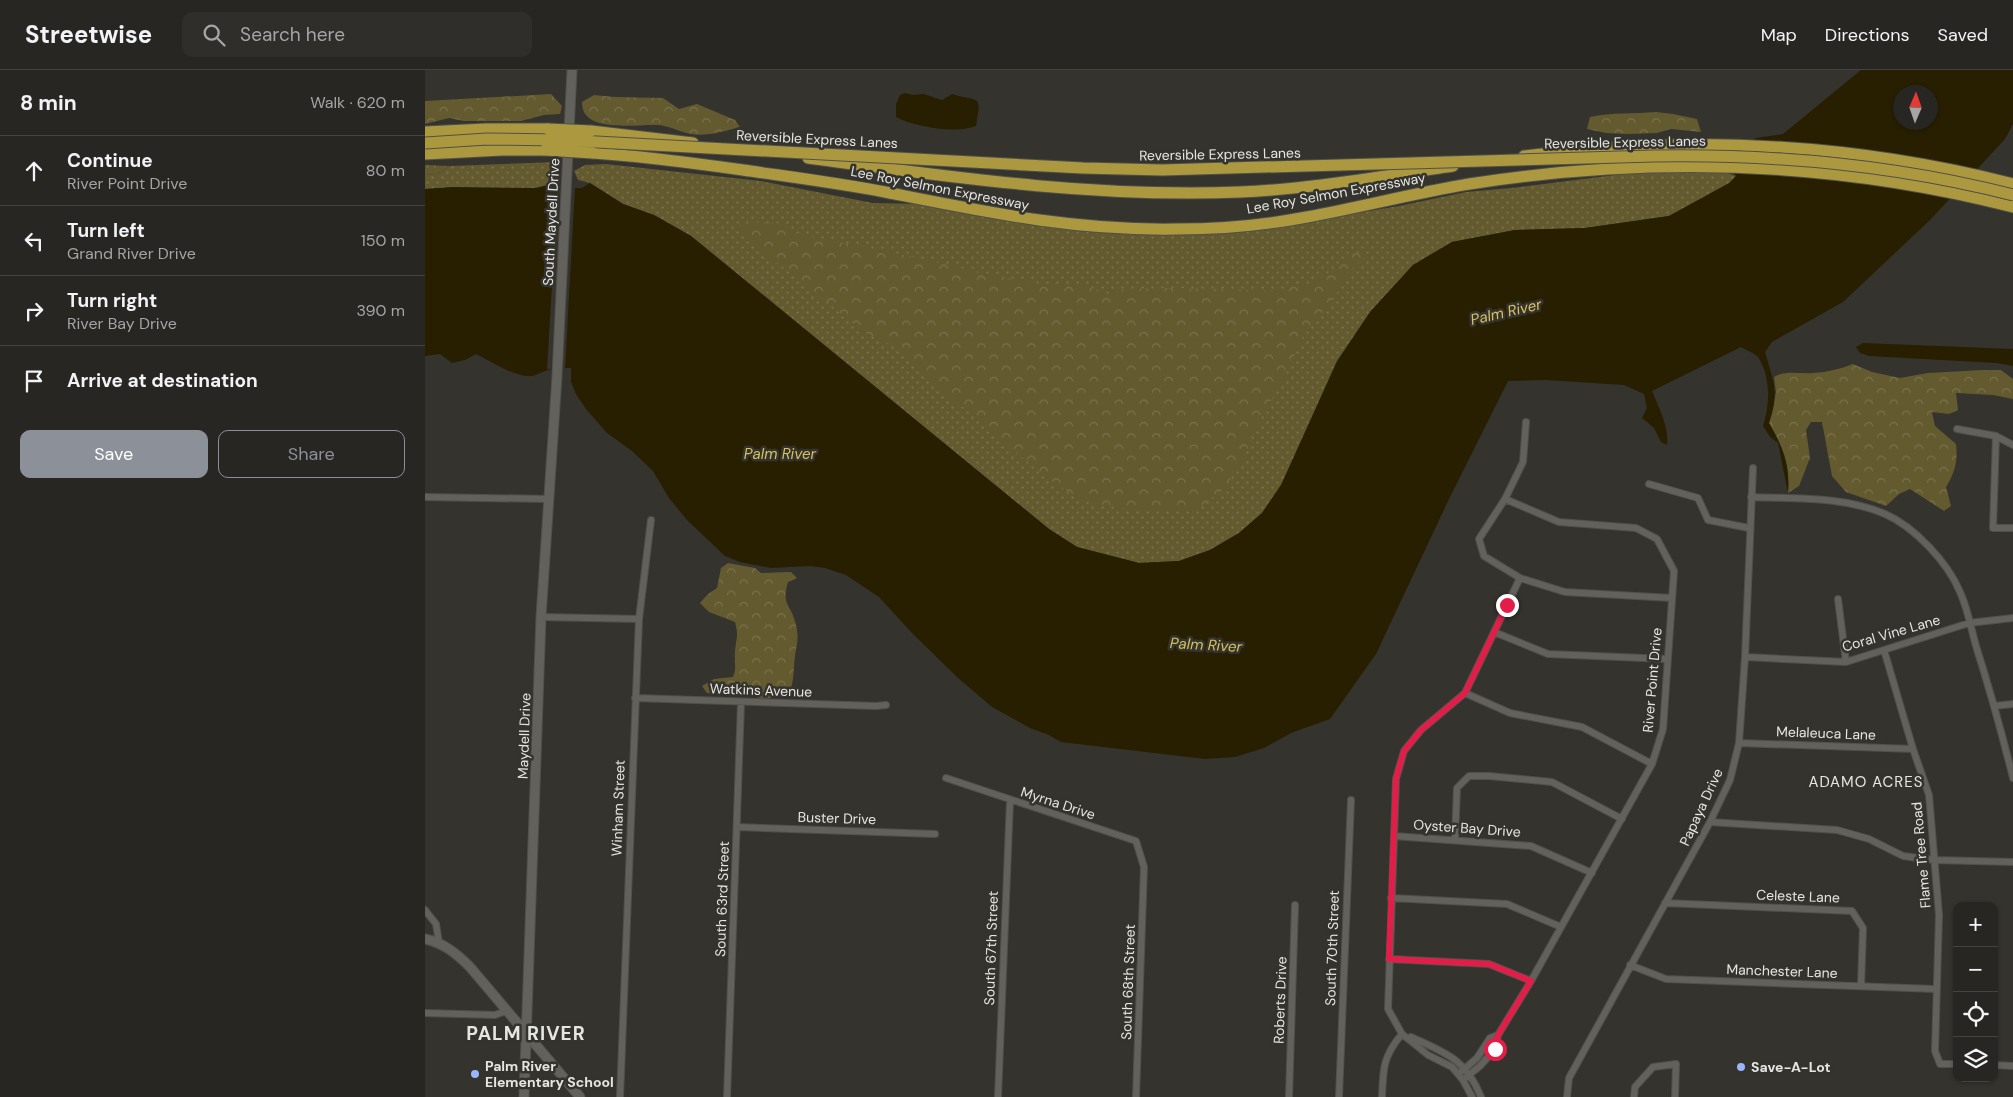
<!DOCTYPE html>
<meta charset="utf-8">
<style>
body{margin:0;font-family:"DM Sans",sans-serif;background:#2f2e2a;color:#f1f3f6}
.controls{position:absolute;right:15px;bottom:15px;display:grid;overflow:hidden;border-radius:10px;box-shadow:0 1px 4px #0004}
.controls button{width:45px;height:45px;display:grid;place-items:center;padding:0;border:0;border-bottom:1px solid #434340;background:#272622;color:#f1f3f6;font:25px sans-serif}
.compass{position:absolute;left:1468px;top:15px;width:45px;height:45px;border-radius:50%;background:#272622;box-shadow:0 1px 4px #0004;rotate:2deg}
.stop{position:absolute;width:15px;height:15px;margin:-11px;border:4px solid #e11d48;border-radius:50%;background:#fff}
.stop.end{background:#e11d48;border-color:#fff;box-shadow:0 1px 5px #0008}
.list{margin:0;padding:0;list-style:none}
h2{display:flex;justify-content:space-between;align-items:center;height:65px;margin:0;padding:0 20px;font-size:21px}
h2 small{font-size:16px;font-weight:400;color:#a4a5a5}
.list li{display:grid;grid-template-columns:32px 1fr auto;gap:15px;align-items:center;box-sizing:border-box;height:70px;padding:0 20px;border-top:1px solid #434340}
.list b{display:block;font-size:19px;white-space:nowrap}
.list p{margin:0;font-size:16px;white-space:nowrap;color:#a4a5a5}
.list em{font-size:16px;font-style:normal;color:#a4a5a5}
.actions{display:flex;gap:10px;padding:15px 20px}
.actions a{flex:1;padding:11px 0;border:1px solid #8c9099;border-radius:10px;text-align:center;font-size:18px;color:#8c9099}
.actions .main{background:#8c9099;color:#fff}
.icon{flex:none;width:28px;height:28px;fill:none;stroke:currentColor;stroke-width:2;stroke-linecap:round;stroke-linejoin:round}
.map{position:relative;flex:none;width:1588px;height:1027px;overflow:hidden}
header{display:flex;align-items:center;gap:30px;box-sizing:border-box;height:70px;padding:0 25px;background:#272622;border-bottom:1px solid #434340}
header strong{font-size:24px}
nav{display:flex;gap:28px;margin-inline-start:auto;font-size:18px}
.search{width:350px;height:45px;background:#2f2e2a;display:flex;align-items:center;gap:12px;box-sizing:border-box;padding:0 18px;border-radius:10px;color:#a4a5a5;font-size:19px}
main{display:flex}
aside{flex:1;background:#272622}
.map>svg:first-child{display:block}
</style>
<header>
<strong>Streetwise</strong>
<div class="search"><svg class="icon" aria-label="search" viewBox="0 0 24 24"><circle cx="10" cy="10" r="6"/><path d="M15 15l6 6"/></svg>Search here</div>
<nav><a>Map</a><a>Directions</a><a>Saved</a></nav>
</header>
<main>
<aside>
<h2>8 min<small>Walk · 620 m</small></h2>
<ul class="list">
<li><svg class="icon" aria-label="ahead" viewBox="0 0 24 24"><path d="M12 20V5M6 11l6-6 6 6"/></svg><div><b>Continue</b><p>River Point Drive</p></div><em>80 m</em></li>
<li><svg class="icon" aria-label="left" viewBox="0 0 24 24"><path d="M17 20v-9H6M10 6l-5 5 5 5"/></svg><div><b>Turn left</b><p>Grand River Drive</p></div><em>150 m</em></li>
<li><svg class="icon" aria-label="right" viewBox="0 0 24 24"><path d="M7 20v-9h11M14 6l5 5-5 5"/></svg><div><b>Turn right</b><p>River Bay Drive</p></div><em>390 m</em></li>
<li><svg class="icon" aria-label="arrive" viewBox="0 0 24 24"><path d="M6 21V4h12l-3 4 3 4H6"/></svg><div><b>Arrive at destination</b></div></li>
</ul>
<div class="actions"><a class="main">Save</a><a>Share</a></div>
</aside>
<div class="map">
<svg width="1588" height="1027" viewBox="0 0 1588 1027">
<defs>
<pattern id="grass-dots" width="8" height="8" patternUnits="userSpaceOnUse" patternTransform="scale(1.25)"><rect width="8" height="8" fill="#645a2f"/><path d="M2 2h.1M6 6h.1" fill="none" stroke="#7a724d" stroke-width="1.8" stroke-linecap="round"/></pattern>
<pattern id="forest-crowns" width="20" height="18" patternUnits="userSpaceOnUse" patternTransform="scale(1.25)"><rect width="20" height="18" fill="#645a2f"/><path d="M2 6a3 3 0 1 1 6 0M12 15a3 3 0 1 1 6 0" fill="none" stroke="#7a724d"/></pattern>
</defs>
<rect width="100%" height="100%" fill="#34332e"/>
<path fill="url(#grass-dots)" d="M133,92l1,22c-9,0 -17,4 -26,4 -36,1 -72,-2 -108,1v-14l12,-1 13,-8z
M181,94l155,17 112,22 47,1 134,16 127,7 145,-9 73,-12 67,-14 45,-4 120,-15 90,-2 15,5 -7,8 -60,32 -84,12 -70,2 -63,12 -39,23 -43,47 -89,173 -19,28 -23,20 -29,17 -31,11 -40,2 -62,-16 -28,-18 -358,-293 -37,-21 -31,-11 -33,-21 -12,-3 -4,-9 11,-6z"/>
<path fill="url(#forest-crowns)" d="M126,24l11,12 -2,8 -16,1 -23,6h-57l-15,-3 -24,6v-23z
M169,25l21,2 48,1 16,11 18,-5 38,16 5,7c-15,4 -34,10 -49,7 -12,-2 -23,-9 -34,-9 -22,-1 -76,9 -75,-23z
M1231,42l17,2 24,5 4,13 -30,-3 -14,4 -29,1 -22,-1 -19,-4 3,-12c22,-5 44,-3 66,-5z
M0,95l25,1 -13,8 -12,1z
M324,152l36,2c11,11 20,13 35,14l126,26 29,8 71,13 42,1 20,9 17,-6 49,-1 105,3 37,-9 38,-29 11,3 -16,16 -16,28 -30,36 -17,38 -29,51 -13,32 -20,32 -27,20 -66,1 -48,-9 -41,-26 -58,-52 -27,-20 -58,-54 -38,-19 -70,-57 -45,-33 -10,-15z
M1428,294l19,8 28,6 28,-5 55,-3h18l12,9v20l-20,-4 -37,-2 2,17 -9,4 -17,-2 3,14 21,18c2,17 -1,28 -10,43l5,19 -7,5 -34,-22 -11,5 -13,12 -40,-14 -14,-16 -10,-54h-11l-5,8 4,28 -11,28 -11,7c2,-28 -5,-46 -19,-70l7,-31 -2,-15c11,-7 26,-3 39,-4 15,-1 27,-4 40,-9z
M303,493l27,5 6,5 30,-1 6,6 -9,4c-7,24 3,21 8,43 3,14 1,18 -1,31 -2,14 0,26 -7,39l-23,4 -10,-2 -9,-5 -17,3 -22,-2 -5,-7 12,-7 19,-2c4,-9 1,-16 2,-25 1,-15 4,-15 0,-30l-26,-10 -9,-9 8,-9 9,-6 4,-20z"/>
<path fill="#271f00" fill-rule="evenodd" d="M1436,0h152v54l-8,15 -74,80 -88,83 -71,40 -7,10c8,29 15,40 4,71 14,25 21,40 19,70l-10,-50 -8,-6 -7,-11c7,-22 8,-49 -5,-69 -4,-4 -12,-7 -17,-10l-89,44c7,17 17,36 15,54l-6,-3 -7,-14 -12,-10 5,-10 -3,-14 -20,-9 -78,-5 -38,1 -59,118 -73,155 -46,65 -39,14 -27,15 -29,9 -30,2 -144,-17 -12,-7 -19,-7 -38,-21 -35,-30 -46,-45 -32,-35 -33,-22 -21,-7 -15,-2 -39,2 -31,-6 -15,-6 -38,-36 -18,-22 -16,-27 -21,-20 -25,-18 -21,-24 -10,-15 -5,-12v-14h-16v1c-9,0 -15,5 -23,7 -16,2 -42,-15 -56,-22l-11,6 -13,3 -12,-9 -15,2v-167l27,-2 84,1 15,-4 13,4h18l8,-5 33,21 31,11 37,21 358,293 28,18 62,16 40,-2 31,-11 29,-17 23,-20 19,-28 56,-124 33,-49 43,-47 39,-23 63,-12 70,-2 84,-12 60,-33 7,-7 -8,-14 12,-14 16,-10 27,-4zM1476,22h30v30h-30z
M480,23l8,2 11,-1 18,6 10,-6c27,9 30,-2 24,32 -21,8 -61,1 -80,-9v-13l4,-9z
M1438,273l150,6v17l-16,-3 -128,-7 -9,-3 -4,-6z"/>
<path fill="#34332e" d="M133,114l17,2 -10,184 -18,-1z"/>
<g fill="none" stroke-linecap="round" stroke-linejoin="round">
<defs>
<path id="street" d="M1101,352l-3,40 -18,37 -26,40 5,17 36,22 45,14 107,6
M1532,359l39,7 17,9
M1571,366l-3,92h20
M1224,414l49,14 10,22 41,8
M0,427l123,2
M1326,427c45,2 92,-1 134,17 30,13 63,49 75,78 8,17 11,37 16,54 14,44 26,88 37,132
M1413,529l8,63
M116,547l98,2
M1069,562l54,22 119,5
M1459,580l29,99 16,46 10,120 -4,136 5,13h17
M1320,587l101,5 123,-39 44,-5
M1040,623l45,20 72,14 70,37
M210,628l241,8 10,-1
M1569,636l19,-2
M1314,673l174,6
M521,708l190,63 8,26 -8,230
M1285,752l127,8 32,9 34,17 31,4 79,2
M312,757l198,7
M969,766l137,10 61,27
M1030,769l2,-51 12,-12h20l63,6 70,37
M966,828l116,6 54,23
M1240,833l187,8 11,17 -2,58
M0,840l11,14 3,19
M964,889l100,5 42,17
M1205,895l36,14 269,10
M0,943l70,2 11,-4
M986,967c35,16 55,22 70,60
M1569,995l19,1
M1037,1001l15,-13 13,-20 8,-3
M1038,1010l17,-14 15,-17 3,-14 33,-54 121,-217 11,-35 11,-158 -17,-32 -21,-11 -77,-6 -54,-23
M195,1027l19,-478 12,-99
M302,1027l14,-394
M573,1027l12,-297
M864,1027l6,-192
M914,1027l12,-297
M957,1027c1,-28 1,-41 20,-63
M1047,1027l-9,-17 -11,-13 -24,-12 -26,-21 -14,-25 8,-230 8,-28 17,-21 44,-37 55,-115
M1142,1027l2,-19 141,-256 20,-42 9,-37 6,-86 8,-189
M1209,1027l1,-10 18,-20 23,-3 -1,33"/>
<path id="secondary" d="M0,869c19,4 32,15 45,28l110,130
M99,1027l17,-480 16,-241 15,-306"/>
<path id="highway" d="M166,61l102,12
M0,62l61,-3h62
M168,83c50,3 100,10 150,17 48,7 95,13 142,22 101,20 189,39 293,37 43,0 87,-4 129,-12 54,-10 108,-24 162,-33 182,-28 366,-23 544,23
M0,84l77,-4h43
M1099,86c163,-21 329,-13 489,28
M383,88c143,19 287,40 432,34 72,-3 142,-16 213,-26"/>
</defs>
<use href="#street" stroke="#50504b" stroke-width="8"/>
<use href="#secondary" stroke="#50504b" stroke-width="11"/>
<use href="#highway" stroke="#50504b" stroke-width="13"/>
<use href="#street" stroke="#62615c" stroke-width="6"/>
<use href="#secondary" stroke="#62615c" stroke-width="9"/>
<use href="#highway" stroke="#ac993f" stroke-width="11"/>
<defs>
<path id="highway-bridge" d="M123,59l43,2
M0,73l62,-4 73,1 523,28 79,2 492,-14c121,-2 242,9 359,39
M120,80l48,3"/>
</defs>
<use href="#highway-bridge" stroke="#50504b" stroke-width="13" stroke-linecap="butt"/>
<use href="#highway-bridge" stroke="#ac993f" stroke-width="11"/>
</g>
<g fill="none" stroke-linecap="round" stroke-linejoin="round">
<path stroke="#e11d48" stroke-width="6" d="M1070,979l3,-14 33,-54 -42,-17 -100,-5 7,-181 8,-27 17,-21 44,-37 42,-88"/>
</g>
<g fill="#9cb4fd" stroke="#34332e" stroke-width="2">
<circle cx="1316" cy="997" r="5"/>
<circle cx="50" cy="1004" r="5"/>
</g>
<g text-anchor="middle" dominant-baseline="central" stroke-width="5" stroke-linejoin="round" paint-order="stroke">
<g font-size="14" fill="#e5e5e2" stroke="#34332e">
<text transform="translate(392 69) rotate(3)">Reversible Express Lanes</text>
<text transform="translate(1200 72) rotate(-1)">Reversible Express Lanes</text>
<text transform="translate(795 84) rotate(-1)">Reversible Express Lanes</text>
<text transform="translate(515 118) rotate(11)">Lee Roy Selmon Expressway</text>
<text transform="translate(911 123) rotate(-10)">Lee Roy Selmon Expressway</text>
<text transform="translate(126 152) rotate(-87)">South Maydell Drive</text>
<text transform="translate(1466 563) rotate(-16)">Coral Vine Lane</text>
<text transform="translate(1227 610) rotate(-85)">River Point Drive</text>
<text transform="translate(336 620) rotate(2)">Watkins Avenue</text>
<text transform="translate(1401 663) rotate(2)">Melaleuca Lane</text>
<text transform="translate(99 666) rotate(-88)">Maydell Drive</text>
<text transform="translate(633 733) rotate(18)">Myrna Drive</text>
<text transform="translate(1276 737) rotate(-65)">Papaya Drive</text>
<text transform="translate(193 738) rotate(-88)">Winham Street</text>
<text transform="translate(412 748) rotate(2)">Buster Drive</text>
<text transform="translate(1042 758) rotate(4)">Oyster Bay Drive</text>
<text transform="translate(1496 785) rotate(-95)">Flame Tree Road</text>
<text transform="translate(1373 826) rotate(2)">Celeste Lane</text>
<text transform="translate(297 829) rotate(-88)">South 63rd Street</text>
<text transform="translate(566 878) rotate(-88)">South 67th Street</text>
<text transform="translate(907 878) rotate(-88)">South 70th Street</text>
<text transform="translate(1357 901) rotate(2)">Manchester Lane</text>
<text transform="translate(703 912) rotate(-88)">South 68th Street</text>
<text transform="translate(855 930) rotate(-88)">Roberts Drive</text>
</g>
<g font-size="14" font-weight="bold" fill="#e5e5e2" stroke="#34332e" text-anchor="start">
<text x="60" y="996">Palm River<tspan x="60" dy="16">Elementary School</tspan></text>
<text x="1326" y="997">Save-A-Lot</text>
</g>
<g font-size="15" font-style="italic" fill="#d7c15f" stroke="#34332e">
<text transform="translate(1081 242) rotate(-13)">Palm River</text>
<text x="355" y="384">Palm River</text>
<text transform="translate(781 575) rotate(3)">Palm River</text>
</g>
<g font-size="15" letter-spacing="1" fill="#e5e5e2" stroke="#34332e">
<text x="1441" y="712">ADAMO ACRES</text>
</g>
<g font-size="19" font-weight="bold" letter-spacing="1" fill="#e5e5e2" stroke="#34332e">
<text x="101" y="963">PALM RIVER</text>
</g>
</g>
</svg>
<div class="controls">
<button>+</button>
<button>−</button>
<button><svg class="icon" aria-label="locate" viewBox="0 0 24 24"><circle cx="12" cy="12" r="6"/><path d="M12 2v4M12 18v4M2 12h4M18 12h4"/></svg></button>
<button><svg class="icon" aria-label="layers" viewBox="0 0 24 24"><path d="M12 4l9 5-9 5-9-5zM3 14l9 5 9-5"/></svg></button>
</div>
<svg class="compass" viewBox="-18 -18 36 36"><path d="M0-13l5 13h-10z" fill="#e53935"/><path d="M0 13l5-13h-10z" fill="#a4a5a5"/></svg>
<div class="stop" style="left:1070px;top:979px"></div>
<div class="stop end" style="left:1082px;top:535px"></div>
</div>
</main>
